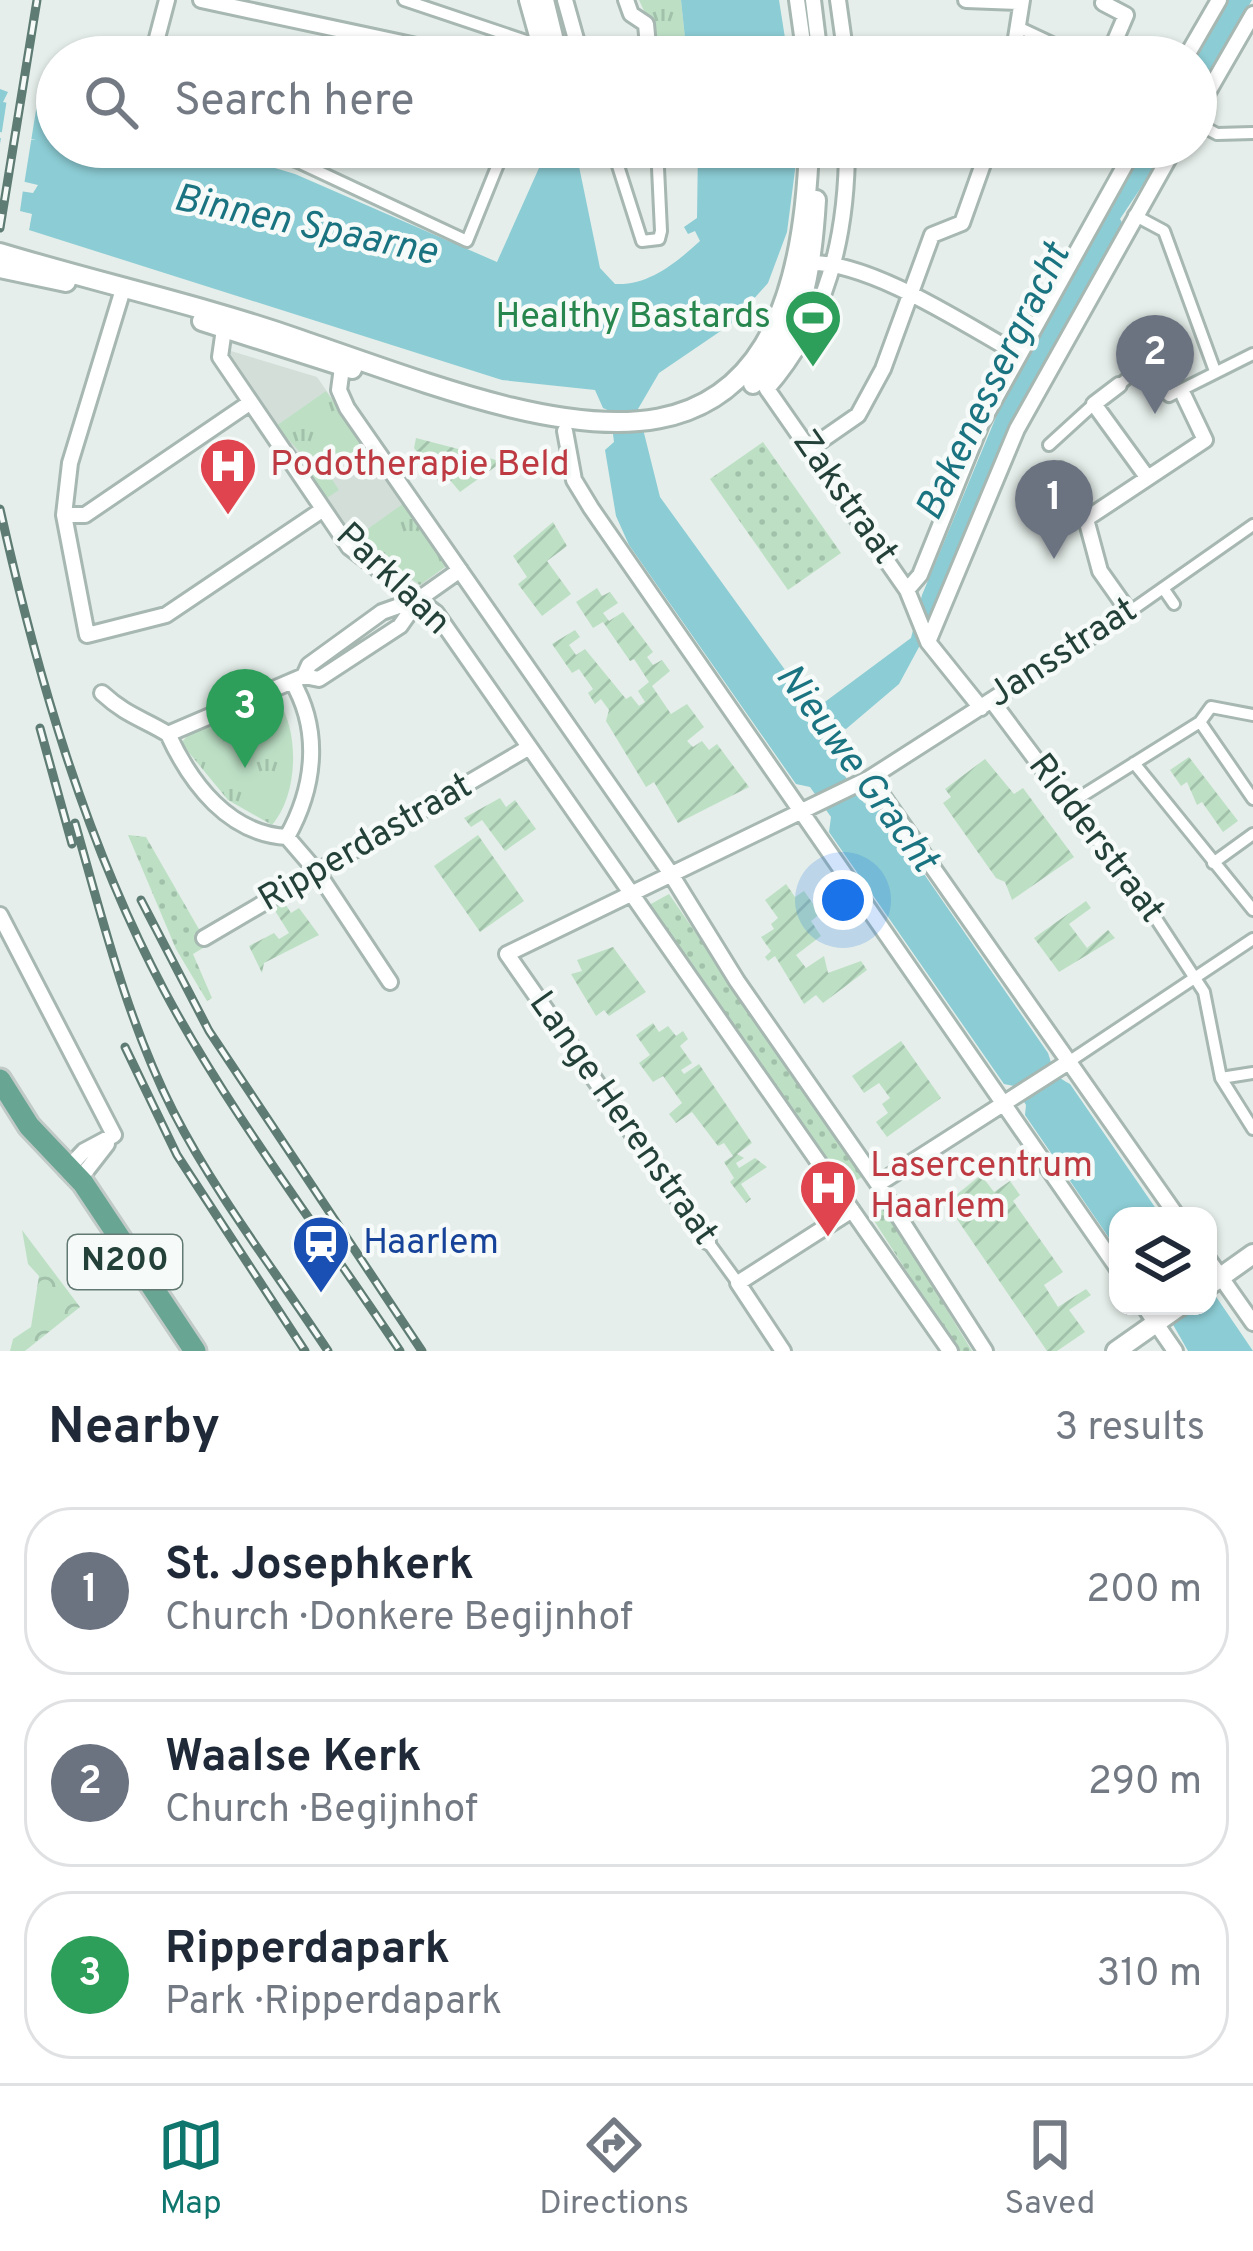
<!DOCTYPE html>
<meta charset="utf-8">
<style>
body{margin:0;font-family:Overpass,sans-serif;background:#f6f6f7;color:#1f2937}
.controls{position:absolute;right:36px;bottom:36px;display:grid;overflow:hidden;border-radius:24px;box-shadow:0 3px 9px #0004}
.controls button{width:108px;height:108px;display:grid;place-items:center;padding:0;border:0;border-bottom:3px solid #e0e1e3;background:#fff;color:#1f2937;font:60px sans-serif}
.you{position:absolute;left:843px;top:900px;width:42px;height:42px;margin:-30px;border:9px solid #fff;border-radius:50%;background:#1a73e8;box-shadow:0 0 0 18px #1a73e833}
.badge{display:grid;place-items:center;width:78px;height:78px;border-radius:50%;background:#0f766e;color:#fff;font-size:39px;font-weight:700}
.pin{position:absolute;translate:-50% -99px;filter:drop-shadow(0 3px 6px #0008)}
.pin::after{content:'';position:absolute;top:63px;width:42px;height:36px;background:inherit;clip-path:polygon(0 0,100% 0,50% 100%)}
.list{margin:0;padding:0;list-style:none}
h2{display:flex;justify-content:space-between;align-items:center;height:156px;margin:0;padding:0 48px;font-size:51px}
h2 small{font-size:39px;font-weight:400;color:#747a83}
.list li{display:grid;grid-template-columns:78px 1fr auto;gap:36px;align-items:center;box-sizing:border-box;height:168px;margin:0 24px 24px;padding:0 24px;border:3px solid #e0e1e3;border-radius:48px}
.list b{display:block;font-size:45px;white-space:nowrap}
.list p{margin:0;font-size:39px;white-space:nowrap;color:#747a83}
.list em{font-size:39px;font-style:normal;color:#747a83}
.icon{flex:none;width:66px;height:66px;fill:none;stroke:currentColor;stroke-width:2;stroke-linecap:round;stroke-linejoin:round}
.map{position:relative;flex:none;width:1253px;height:1351px;overflow:hidden}
.search{position:absolute;background:#fff;box-shadow:0 3px 9px #0004;left:36px;right:36px;top:36px;height:132px;display:flex;align-items:center;gap:30px;box-sizing:border-box;padding:0 42px;border-radius:66px;color:#747a83;font-size:45px}
.sheet{height:732px;background:#fff}
nav{display:flex;justify-content:space-around;align-items:center;box-sizing:border-box;height:168px;border-top:3px solid #e0e1e3;background:#fff;font-size:33px;color:#747a83}
nav a{display:grid;justify-items:center;gap:6px}
nav .on{color:#0f766e}
.map>svg:first-child{display:block}
</style>
<div class="map">
<svg width="1253" height="1351" viewBox="0 0 1253 1351">
<defs>
<pattern id="grass-dots" width="8" height="8" patternUnits="userSpaceOnUse" patternTransform="scale(3)"><rect width="8" height="8" fill="#bde0c5"/><path d="M2 2h.1M6 6h.1" fill="none" stroke="#a2c1aa" stroke-width="1.8" stroke-linecap="round"/></pattern>
<pattern id="forest-crowns" width="20" height="18" patternUnits="userSpaceOnUse" patternTransform="scale(3)"><rect width="20" height="18" fill="#bde0c5"/><path d="M2 6a3 3 0 1 1 6 0M12 15a3 3 0 1 1 6 0" fill="none" stroke="#a2c1aa"/></pattern>
<pattern id="park-tufts" width="24" height="20" patternUnits="userSpaceOnUse" patternTransform="scale(3)"><rect width="24" height="20" fill="#bde0c5"/><path d="M3 7l-1-3M5 7V3M7 7l1-3M15 17l-1-3M17 17v-4M19 17l1-3" fill="none" stroke="#a2c1aa"/></pattern>
<pattern id="garden-furrows" width="10" height="10" patternUnits="userSpaceOnUse" patternTransform="scale(3)"><rect width="10" height="10" fill="#bde0c5"/><path d="M-1 1l2-2M0 10L10 0M9 11l2-2" fill="none" stroke="#a2c1aa"/></pattern>
</defs>
<rect width="100%" height="100%" fill="#e5eeea"/>
<path fill="#d3ded9" d="M231,351l86,26 130,189 -27,20 -66,-47 -127,-181z"/>
<path fill="url(#grass-dots)" d="M763,442l78,111 -53,37 -78,-111z
M128,835l18,2 58,101 -1,10 -10,6 19,44 -5,3 -31,-52z
M669,894l194,282 -20,14 -27,-47 -167,-238z
M884,1207l88,144h-14l-87,-135z"/>
<path fill="url(#forest-crowns)" d="M22,1230l58,77 -55,44h-15l3,-12 18,-12 8,-51 -11,-12z"/>
<path fill="url(#park-tufts)" d="M639,0h42l5,47 -32,2 -2,-21z
M326,391l37,54 -35,28 11,17 -12,8 -23,-33 4,-4 -32,-35z
M404,503l42,63 -26,19 -65,-47z
M278,700c22,33 20,95 -6,125l-44,-25 -47,-57 8,-9 74,-33z"/>
<path fill="url(#garden-furrows)" d="M416,438l46,12 -3,9 12,5 5,-10 26,8 -42,30 -11,-13 -8,6 -27,-37z
M553,522l14,24 -20,15 24,33 -29,22 -24,-32 9,-7 -14,-21z
M597,588l5,8 8,-4 8,11 -15,10 6,8 14,-9 30,40 -6,5 6,8 9,-5 8,11 -18,15 19,28 16,-10 17,23 -17,14 6,6 9,-6 7,9 8,-6 32,43 -71,36 -24,-41 -8,5 -40,-66 3,-11 -8,-11 -6,5 -7,-11 5,-4 -14,-20 -7,4 -20,-29 23,-14 5,7 -11,8 7,10 9,-6 41,50 5,-3 8,10 6,-4 -7,-11 11,-9 -15,-23 -4,2 -27,-39 -10,6 -17,-26z
M1189,757l49,64 -15,11 -21,-30 -5,3 -10,-23 -6,4 -11,-16z
M985,759l29,35 9,-6 51,69 -62,43 -7,-18 -9,-4 -53,-75 8,-6 -6,-8z
M500,798l6,9 9,-7 21,29 -31,22 -23,-31 -11,7 -7,-9z
M478,835l46,66 -44,31 -46,-66z
M786,884l9,13 9,-6 16,23 -9,7 10,15 -25,19 10,13 18,-12 4,17 33,-12 6,9 -44,33 -7,-8 -12,9 -29,-48 -7,5 -3,-4 6,-6 -10,-14 13,-8 -3,-5 7,-6 -13,-18z
M1086,901l5,7 -22,16 18,24 21,-18 7,8 -56,34 -25,-34z
M284,902l7,11 8,-5 20,27 -55,28 -2,10 -13,-27 25,-13 5,6 10,-6 -15,-24z
M613,947l33,45 -37,24 -5,-6 -8,6 -25,-42 11,-3 -5,-11z
M653,1023l6,9 9,-6 8,10 7,-5 5,8 -8,7 12,17 -11,7 3,4 15,-10 53,79 -15,11 7,4 -8,5 3,5 16,-10 12,9 -26,17 10,15 -5,4 -16,-21 4,-4 -10,-16 9,-6 -9,-13 -6,3 -26,-34 -16,11 -7,-9 13,-11 -19,-27 -10,6 -14,-19 11,-8 -14,-20z
M901,1041l40,57 -54,39 -11,-15 12,-9 -6,-9 8,-6 -11,-15 -15,10 -12,-17z
M981,1175l13,17 16,-11 10,14 -7,6 50,71 -19,13 14,22 28,-18 5,6 -22,15 16,22 -28,19h-10l-101,-148z"/>
<path fill="#8cccd4" d="M681,0h98l9,57h-101z
M1227,0h25l-56,99 -2,-42z
M0,89l8,3 -5,10 45,9 9,-8v44h147l91,27 202,88 46,-103 7,-8 25,-4 25,121 15,16c33,2 61,-21 85,-43l-5,-10 -7,3 -4,-7 13,-9 1,-71h100l-11,85 -19,51 -37,41 -72,49 -21,36 22,88 154,213 97,-72 11,-43 89,-214 131,-234h26l-48,72 3,5 -113,203 -91,220 -20,37 -53,45 -11,-4 -8,9 19,27 -4,11 22,31 15,6 169,244c7,20 1,19 22,31l91,132h-43v35l-93,-136 1,-10 -12,-19 -10,-2 -175,-252 2,-15 -21,-30 -14,-3 -167,-239 -13,-29 -11,-66 9,-8 -4,-31 -7,-3 -8,-18 -93,-10 -473,-150 2,-16 -31,-6v-20l33,5 5,-8 -38,-9v-38l36,2 -36,-8z
M1208,1292l9,6 36,53h-65l-25,-44 -7,-1h52z"/>
<path fill="#e5eeea" d="M9,86l3,14 25,4 -13,81 12,4 -13,1 -3,21 12,3 -4,21 -3,-16 -25,-4v-71z"/>
<g fill="none" stroke-linecap="round" stroke-linejoin="round">
<defs>
<path id="pedestrian" d="M404,0l134,45
M1020,28l62,29
M339,57l7,-27
M1196,123l21,11 36,-1
M249,147l47,14 171,80 38,-94
M612,147l30,94 17,-2 2,-8 -4,-84
M1134,215l30,16 51,140
M1119,385l11,-9h17l22,20 84,-42
M1049,445l45,-41
M1061,468l15,29 -4,3
M1163,588l11,16
M1129,612l124,-87
M1200,722l53,77
M1134,763l119,147
M1051,780l98,128 55,84 17,86 32,51
M1069,804l131,-82 11,-15 42,8
M1213,863l40,-29
M1067,1063l186,-124
M1221,1078l32,-5
M708,1242l30,41"/>
<path id="minor" d="M201,0l267,57
M565,0l16,57
M626,0l5,14 15,10 3,33
M797,0l8,57
M813,0l7,57
M838,0l8,57
M966,0l55,2
M1103,3l23,12 -18,42
M152,57l15,-57
M946,57l1,-7
M1013,57l9,-57
M1186,57l33,-57
M1196,113l57,-99
M847,147c0,90 -20,173 -80,242l140,201 21,52 53,66
M812,263c61,0 152,61 206,91
M124,286l-54,177 -6,52 23,120 79,-20 156,-105
M225,322l-5,35 129,190 87,66 514,738
M343,360l-4,30 8,18 322,463 68,110 141,203 107,167
M1119,385l-25,19 53,73
M565,431l9,49 17,28 527,761
M809,449l49,-34 25,-46 49,-134 30,-12 27,-76
M64,515h21l163,-111
M1086,519l119,-79 -21,-44
M907,590l13,-15 61,-151 154,-277
M928,642l89,-213 158,-282
M304,676l15,3 81,-53 19,-27 41,-29
M102,693c25,23 40,25 66,41
M992,701l59,79
M168,734c23,50 61,100 119,103l31,36 72,109
M168,734l136,-58 5,-11 73,-53 37,-13
M870,778l307,438
M287,837c27,-48 35,-105 5,-156
M0,915l114,220
M204,938l324,-190
M66,1170l18,-19 30,-16
M86,1171l21,-27
M878,1184l189,-121
M708,1242l-201,-288 363,-176 259,-166 -29,-41 -14,-52 -14,-19
M1208,1259l45,64
M1144,1306l31,45
M783,1351l-45,-68 114,-73"/>
<path id="tertiary" d="M529,0l16,57
M544,0l9,37 -2,20
M0,253c99,30 200,52 298,86 253,87 498,195 511,-192
M0,268l66,14
M202,321l150,48
M753,384c51,-51 59,-116 63,-184
M1208,1286l45,-32
M1116,1351l64,-45"/>
<path id="primary" d="M0,1080l29,46 54,57 112,168"/>
</defs>
<use href="#pedestrian" stroke="#a7b7b1" stroke-width="16"/>
<use href="#minor" stroke="#a7b7b1" stroke-width="20"/>
<use href="#tertiary" stroke="#a7b7b1" stroke-width="24"/>
<use href="#primary" stroke="#c1cac7" stroke-width="27"/>
<use href="#pedestrian" stroke="#fff" stroke-width="10"/>
<use href="#minor" stroke="#fff" stroke-width="14"/>
<use href="#tertiary" stroke="#fff" stroke-width="18"/>
<use href="#primary" stroke="#68a593" stroke-width="21"/>
<defs>
<path id="rail" d="M0,228l37,-228
M0,509c37,165 85,333 165,483 64,120 159,244 235,359
M40,728l32,116
M75,823c28,98 52,197 98,288 43,84 103,161 155,240
M141,900l68,131 213,320
M125,1047l52,108 128,196"/>
</defs>
<use href="#rail" stroke="#5e7c73" stroke-width="9"/>
<use href="#rail" stroke="#f6faf8" stroke-width="4.5" stroke-dasharray="14" stroke-linecap="butt"/>
</g>
<defs>
<symbol id="stadium-pin" viewBox="-11 -11 22 30"><path d="M0 17L-7.5 6A9.5 9.5 0 1 1 7.5 6Z" fill="#2e9e5b" stroke="#f6faf8"/><path d="M0-5a6.5 5 0 1 0 0 10a6.5 5 0 1 0 0-10ZM-3.5-1.8h7v3.6h-7Z" fill="#fff"/></symbol>
<symbol id="hospital-pin" viewBox="-11 -11 22 30"><path d="M0 17L-7.5 6A9.5 9.5 0 1 1 7.5 6Z" fill="#e0444e" stroke="#f6faf8"/><path d="M-5-5h3v3.5h4V-5h3V5h-3V1.5h-4V5h-3Z" fill="#fff"/></symbol>
<symbol id="station-pin" viewBox="-11 -11 22 30"><path d="M0 17L-7.5 6A9.5 9.5 0 1 1 7.5 6Z" fill="#1a4fb4" stroke="#f6faf8"/><path d="M-3-6H3Q5-6 5-4V2Q5 4 3 4L4.5 6H3L1.5 4h-3L-3 6H-4.5L-3 4Q-5 4-5 2V-4Q-5-6-3-6ZM-3.5-4v3h7v-3ZM-3.5 1v1.5H-2V1ZM2 1v1.5H3.5V1Z" fill="#fff"/></symbol>
</defs>
<g fill-rule="evenodd">
<use href="#stadium-pin" x="780" y="285" width="66" height="90"/>
<use href="#hospital-pin" x="195" y="433" width="66" height="90"/>
<use href="#hospital-pin" x="795" y="1155" width="66" height="90"/>
<use href="#station-pin" x="288" y="1211" width="66" height="90"/>
</g>
<g text-anchor="middle" dominant-baseline="central" stroke-width="9" stroke-linejoin="round" paint-order="stroke">
<rect fill="#f6faf8" stroke="#627872" stroke-width="3" x="68" y="1235" width="114" height="54" rx="9"/>
<g font-size="33" font-weight="bold" fill="#234138">
<text x="125" y="1262">N200</text>
</g>
<g font-size="36" fill="#27864d" stroke="#f6faf8" text-anchor="end">
<text x="771" y="318">Healthy Bastards</text>
</g>
<g font-size="36" fill="#be3a42" stroke="#f6faf8" text-anchor="start">
<text x="270" y="466">Podotherapie Beld</text>
<text x="870" y="1167">Lasercentrum<tspan x="870" dy="41">Haarlem</tspan></text>
</g>
<g font-size="36" fill="#234138" stroke="#f6faf8">
<text transform="translate(844 498) rotate(55)">Zakstraat</text>
<text transform="translate(392 580) rotate(44)">Parklaan</text>
<text transform="translate(1063 654) rotate(-33)">Jansstraat</text>
<text transform="translate(1095 839) rotate(53)">Ridderstraat</text>
<text transform="translate(366 844) rotate(-30)">Ripperdastraat</text>
<text transform="translate(622 1119) rotate(55)">Lange Herenstraat</text>
</g>
<g font-size="36" fill="#164399" stroke="#f6faf8" text-anchor="start">
<text x="363" y="1244">Haarlem</text>
</g>
<g font-size="39" font-style="italic" fill="#1a7380" stroke="#f6faf8">
<text transform="translate(305 227) rotate(12)">Binnen Spaarne</text>
<text transform="translate(995 383) rotate(-64)">Bakenessergracht</text>
<text transform="translate(855 769) rotate(54)">Nieuwe Gracht</text>
</g>
</g>
</svg>
<div class="controls">
<button><svg class="icon" aria-label="layers" viewBox="0 0 24 24"><path d="M12 4l9 5-9 5-9-5zM3 14l9 5 9-5"/></svg></button>
</div>
<div class="you"></div>
<div class="pin badge" style="left:1054px;top:559px;background:#6b7280">1</div>
<div class="pin badge" style="left:1155px;top:414px;background:#6b7280">2</div>
<div class="pin badge" style="left:245px;top:768px;background:#2e9e5b">3</div>
<div class="search"><svg class="icon" aria-label="search" viewBox="0 0 24 24"><circle cx="10" cy="10" r="6"/><path d="M15 15l6 6"/></svg>Search here</div>
</div>
<section class="sheet">
<h2>Nearby<small>3 results</small></h2>
<ul class="list">
<li><span class="badge" style="background:#6b7280">1</span><div><b>St. Josephkerk</b><p>Church · Donkere Begijnhof</p></div><em>200 m</em></li>
<li><span class="badge" style="background:#6b7280">2</span><div><b>Waalse Kerk</b><p>Church · Begijnhof</p></div><em>290 m</em></li>
<li><span class="badge" style="background:#2e9e5b">3</span><div><b>Ripperdapark</b><p>Park · Ripperdapark</p></div><em>310 m</em></li>
</ul>
</section>
<nav>
<a class="on"><svg class="icon" aria-label="map" viewBox="0 0 24 24"><path d="M3 6l6-2 6 2 6-2v14l-6 2-6-2-6 2zM9 4v14M15 6v14"/></svg>Map</a>
<a><svg class="icon" aria-label="directions" viewBox="0 0 24 24"><path d="M12 3l9 9-9 9-9-9zM9 14v-3h6M13 9l2 2-2 2"/></svg>Directions</a>
<a><svg class="icon" aria-label="saved" viewBox="0 0 24 24"><path d="M7 4h10v16l-5-4-5 4z"/></svg>Saved</a>
</nav>
